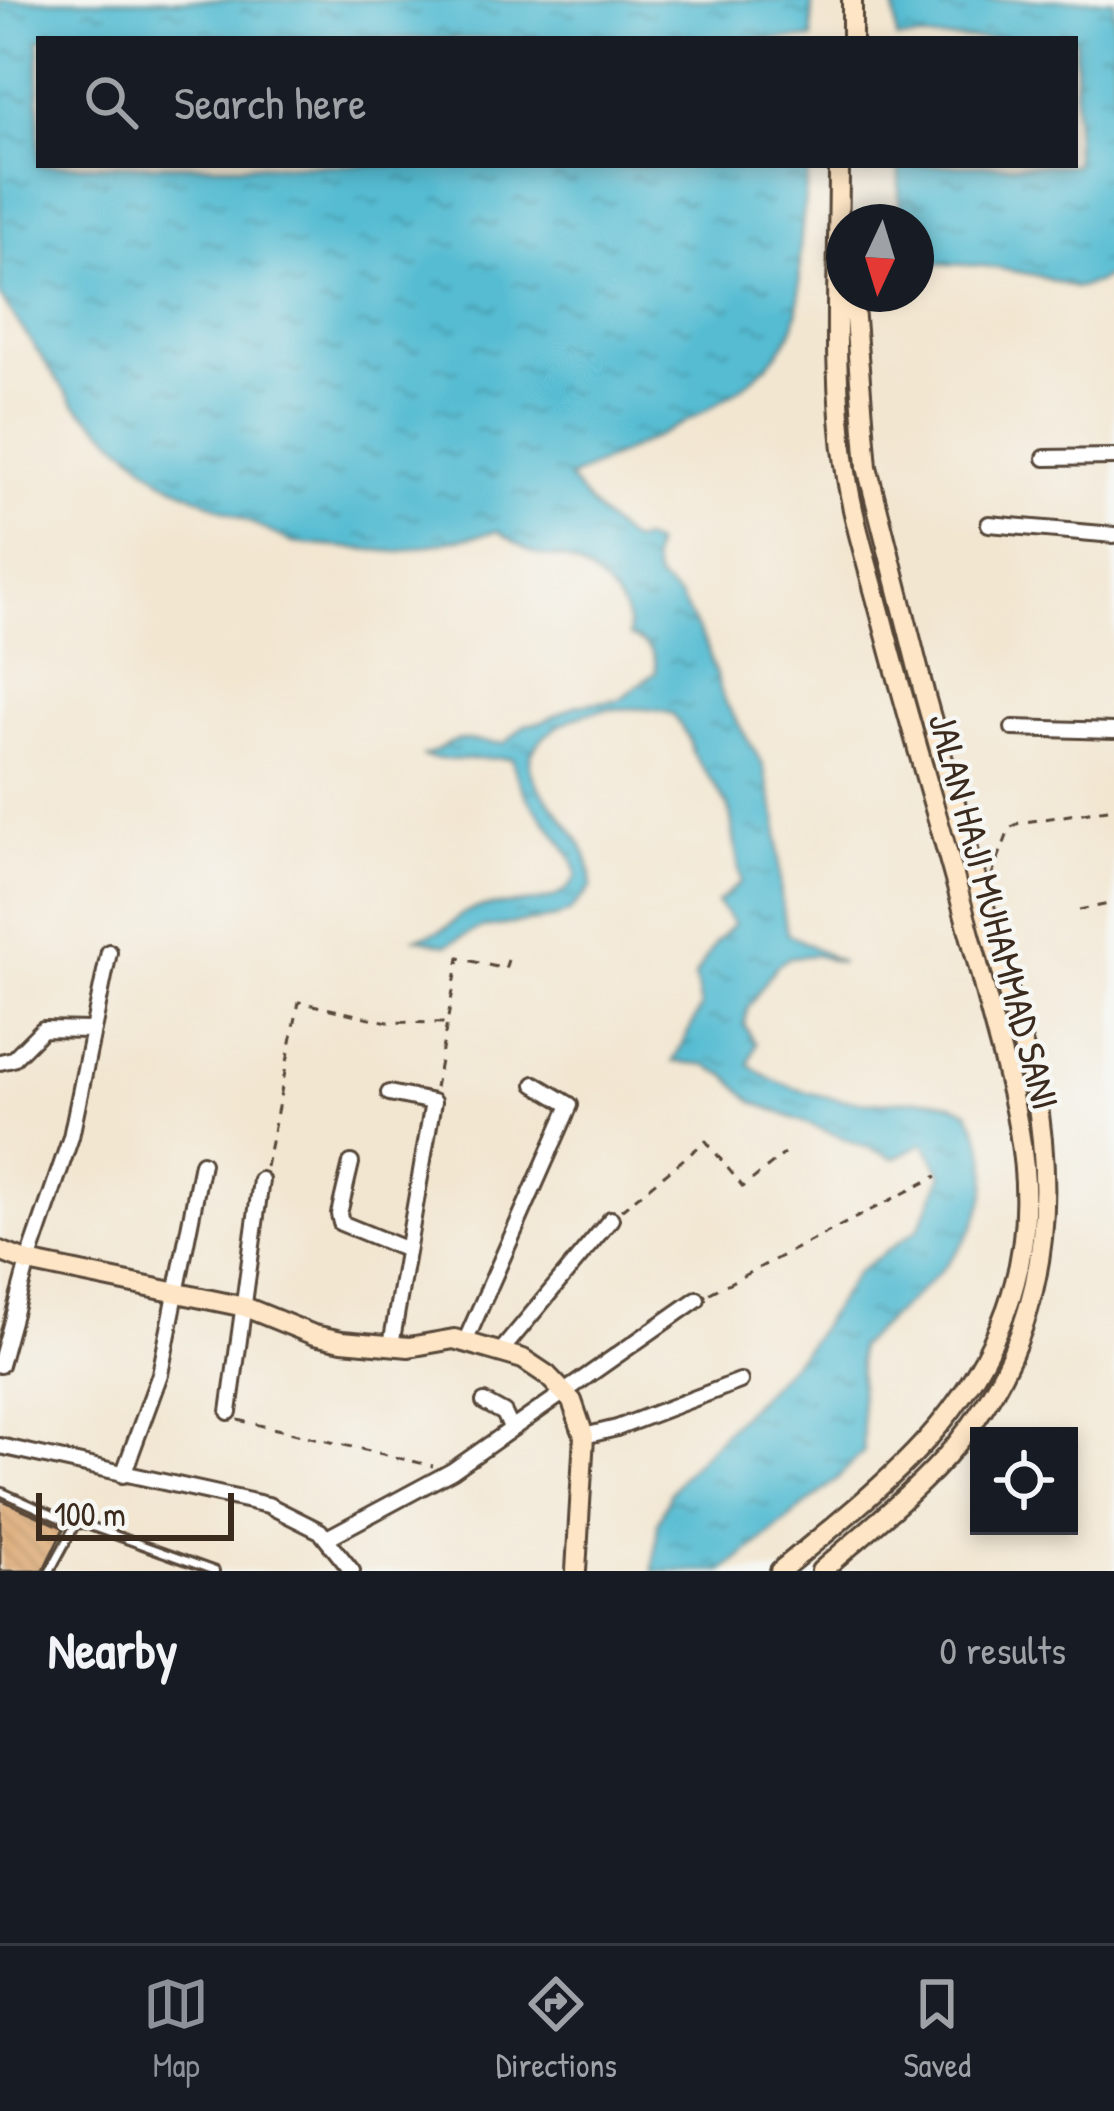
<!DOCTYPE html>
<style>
body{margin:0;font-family:"Patrick Hand",sans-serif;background:#242831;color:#f1f3f6}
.controls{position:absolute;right:36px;bottom:36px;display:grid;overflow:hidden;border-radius:0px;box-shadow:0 6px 18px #0003}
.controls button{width:108px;height:108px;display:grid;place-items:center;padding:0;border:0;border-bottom:3px solid #363941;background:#171b24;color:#f1f3f6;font:60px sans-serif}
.compass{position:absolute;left:826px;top:204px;width:108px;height:108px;border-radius:50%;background:#171b24;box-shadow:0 6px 18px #0003;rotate:184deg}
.scale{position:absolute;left:36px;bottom:30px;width:198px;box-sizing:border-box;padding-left:12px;border:6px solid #3b2a1e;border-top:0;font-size:33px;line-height:42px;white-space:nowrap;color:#3b2a1e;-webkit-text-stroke:9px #f6f6f2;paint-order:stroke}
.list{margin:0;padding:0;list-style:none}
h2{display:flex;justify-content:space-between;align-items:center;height:156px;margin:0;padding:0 48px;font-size:51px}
h2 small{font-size:39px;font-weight:400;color:#9ea1a6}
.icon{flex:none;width:66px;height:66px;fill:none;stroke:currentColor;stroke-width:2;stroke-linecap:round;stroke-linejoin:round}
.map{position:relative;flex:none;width:1114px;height:1571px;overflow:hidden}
.search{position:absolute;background:#171b24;box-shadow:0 6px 18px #0003;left:36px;right:36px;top:36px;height:132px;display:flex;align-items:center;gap:30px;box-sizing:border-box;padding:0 42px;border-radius:0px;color:#9ea1a6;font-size:45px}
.sheet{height:372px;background:#171b24}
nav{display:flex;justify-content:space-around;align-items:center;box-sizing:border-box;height:168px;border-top:3px solid #363941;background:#171b24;font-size:33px;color:#9ea1a6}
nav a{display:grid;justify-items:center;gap:6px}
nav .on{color:#8c9099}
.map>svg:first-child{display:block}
</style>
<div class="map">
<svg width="1114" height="1571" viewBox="0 0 1114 1571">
<defs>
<pattern id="water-ripples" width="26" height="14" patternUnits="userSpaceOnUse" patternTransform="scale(3)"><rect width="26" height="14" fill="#55bcd2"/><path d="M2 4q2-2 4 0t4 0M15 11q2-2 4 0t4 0" fill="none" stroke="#4899aa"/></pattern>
<pattern id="building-back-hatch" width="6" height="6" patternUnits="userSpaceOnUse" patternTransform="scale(3)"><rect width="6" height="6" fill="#daa166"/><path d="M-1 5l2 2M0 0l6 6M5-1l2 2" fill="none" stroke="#b28353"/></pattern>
</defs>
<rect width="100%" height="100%" fill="#f6f6f2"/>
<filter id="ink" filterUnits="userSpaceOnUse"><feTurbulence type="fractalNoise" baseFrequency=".00833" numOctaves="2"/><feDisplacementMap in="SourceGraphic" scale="24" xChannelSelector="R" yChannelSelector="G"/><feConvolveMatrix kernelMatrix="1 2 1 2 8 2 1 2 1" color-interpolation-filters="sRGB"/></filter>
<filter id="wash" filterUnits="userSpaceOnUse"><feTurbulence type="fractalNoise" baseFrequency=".004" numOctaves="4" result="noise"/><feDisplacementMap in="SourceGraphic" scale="48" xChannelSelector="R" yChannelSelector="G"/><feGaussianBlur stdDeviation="2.7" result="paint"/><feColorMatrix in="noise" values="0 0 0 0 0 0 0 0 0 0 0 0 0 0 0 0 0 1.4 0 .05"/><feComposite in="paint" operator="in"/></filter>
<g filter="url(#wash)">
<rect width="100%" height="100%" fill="#f2e6d1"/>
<path fill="url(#water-ripples)" stroke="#487378" stroke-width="3" d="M0,0h812v39h-773v126h770c-4,28 -7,56 -9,84 -1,21 1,45 -3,65 -16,80 -163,129 -228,165 21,24 36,46 64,63l10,-2 11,5 -2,16 5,18 23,19 27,49 16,51 40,67 14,55 4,77 6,36 55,30 -27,-8 -25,2 -14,9 -28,42 -4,17 12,19 -7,20c28,25 89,38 126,38 39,0 56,-10 93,9 62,106 -41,171 -110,236l6,104 -30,31 -110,89h-71l5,-48 13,-31 12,-17 124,-128 50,-75 61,-43 25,-54 -19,-32 -30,15 -141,-56 -26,-26 -24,-12 -30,-2 28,-55 -6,-31 20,-33 19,-19 -17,-21 24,-21 -12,-75 -37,-55 -3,-13 -16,-25c-27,-8 -77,-8 -103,6 -104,53 28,90 21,168l-22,24 -13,6 -75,10 -35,17 -30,-7c9,-3 20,-5 28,-9 8,-4 13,-13 22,-17 33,-15 94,3 111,-37 -10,-45 -58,-66 -65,-117 -30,0 -62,5 -90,-2 13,-3 17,-7 28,-13 13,-7 40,1 55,0l20,-18 17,-3 35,-17 43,-6 36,-27c1,-20 -9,-29 -27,-36 3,-32 -34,-64 -62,-76 -9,-4 -19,-1 -28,-5 -14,-5 -29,-16 -41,-24l-101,21 -104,-9 -131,-63 -89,-77 -73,-107z
M894,0h220v272l-18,11 -22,5 -39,-13 -50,-9 -69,-4v-40h-17v-57h176v-126h-178z"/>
<g id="blocks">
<path fill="url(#building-back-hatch)" d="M0,1499l64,29 -21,43h-43z"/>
</g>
</g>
<g filter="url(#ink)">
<use href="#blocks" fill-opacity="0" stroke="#564639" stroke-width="3"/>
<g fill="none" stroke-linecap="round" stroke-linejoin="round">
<defs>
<path id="lane" d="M0,1491l75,34
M50,1571l25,-46 9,-1 131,47"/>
<path id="street" d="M1045,458l69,-1
M989,524l125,11
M1013,728l101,3
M0,1062l13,-3 30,-30 47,1
M389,1093l44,9 -42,243
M351,1163l-12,51 2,9 64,26
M466,1340l104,-235 -35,-21
M502,1350l109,-131
M0,1365l28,-103 43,-125 38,-185
M484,1402l20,11 7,15
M229,1412l32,-232
M584,1436l33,-8 123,-47
M0,1446l268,59 52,26 32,40
M123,1475l37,-101 42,-211
M327,1538l125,-67 245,-172"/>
<path id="secondary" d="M852,39v-39
M0,1251l28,11 217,45 69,28 28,6 67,6 45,-8 69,20 24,16 25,26 12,35 -8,135
M780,1571c95,-80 183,-142 227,-263 42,-118 3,-216 -25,-328 -30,-117 -66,-233 -97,-349 -13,-52 -31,-105 -39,-159 -15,-102 -7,-204 -7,-307
M821,1571c45,-40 96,-79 135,-126 86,-104 102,-227 79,-356l-110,-393 -58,-229 -14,-173"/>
</defs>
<use href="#lane" stroke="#564639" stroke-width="12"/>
<use href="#street" stroke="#564639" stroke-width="20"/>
<use href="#secondary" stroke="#564639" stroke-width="24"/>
<path stroke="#564639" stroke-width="3" stroke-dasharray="9 9" stroke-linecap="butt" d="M991,877l19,-49 9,-5 95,-15
M1079,910l35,-7
M435,1088l24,-130 46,11 3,-9
M266,1167l33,-165 89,20 59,1
M621,1210l85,-69 37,46 41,-33
M710,1293l227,-117
M238,1420l195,46"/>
<use href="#lane" stroke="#fff" stroke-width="6"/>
<use href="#street" stroke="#fff" stroke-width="14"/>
<use href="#secondary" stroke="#fde5c5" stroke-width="18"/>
</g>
</g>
<g text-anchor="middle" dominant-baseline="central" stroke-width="9" stroke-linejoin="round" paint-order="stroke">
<g font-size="39" fill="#3b2a1e" stroke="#f6f6f2">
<text transform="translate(995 911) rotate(75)">JALAN HAJI MUHAMMAD SANI</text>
</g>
</g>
</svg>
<div class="controls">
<button><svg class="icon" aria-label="locate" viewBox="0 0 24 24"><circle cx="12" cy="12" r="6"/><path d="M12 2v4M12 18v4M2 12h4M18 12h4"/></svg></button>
</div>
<svg class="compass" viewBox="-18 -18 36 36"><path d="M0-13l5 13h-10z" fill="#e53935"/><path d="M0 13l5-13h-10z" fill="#9ea1a6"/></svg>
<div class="scale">100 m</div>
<div class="search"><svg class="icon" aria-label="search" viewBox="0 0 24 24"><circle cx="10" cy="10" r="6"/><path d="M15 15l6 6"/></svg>Search here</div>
</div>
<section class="sheet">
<h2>Nearby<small>0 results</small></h2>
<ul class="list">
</ul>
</section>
<nav>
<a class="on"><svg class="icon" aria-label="map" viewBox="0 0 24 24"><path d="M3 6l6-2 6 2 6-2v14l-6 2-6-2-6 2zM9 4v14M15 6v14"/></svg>Map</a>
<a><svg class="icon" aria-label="directions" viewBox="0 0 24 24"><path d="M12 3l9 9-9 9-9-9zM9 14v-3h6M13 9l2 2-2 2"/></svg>Directions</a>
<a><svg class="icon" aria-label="saved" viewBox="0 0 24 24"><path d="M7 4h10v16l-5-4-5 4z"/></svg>Saved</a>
</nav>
